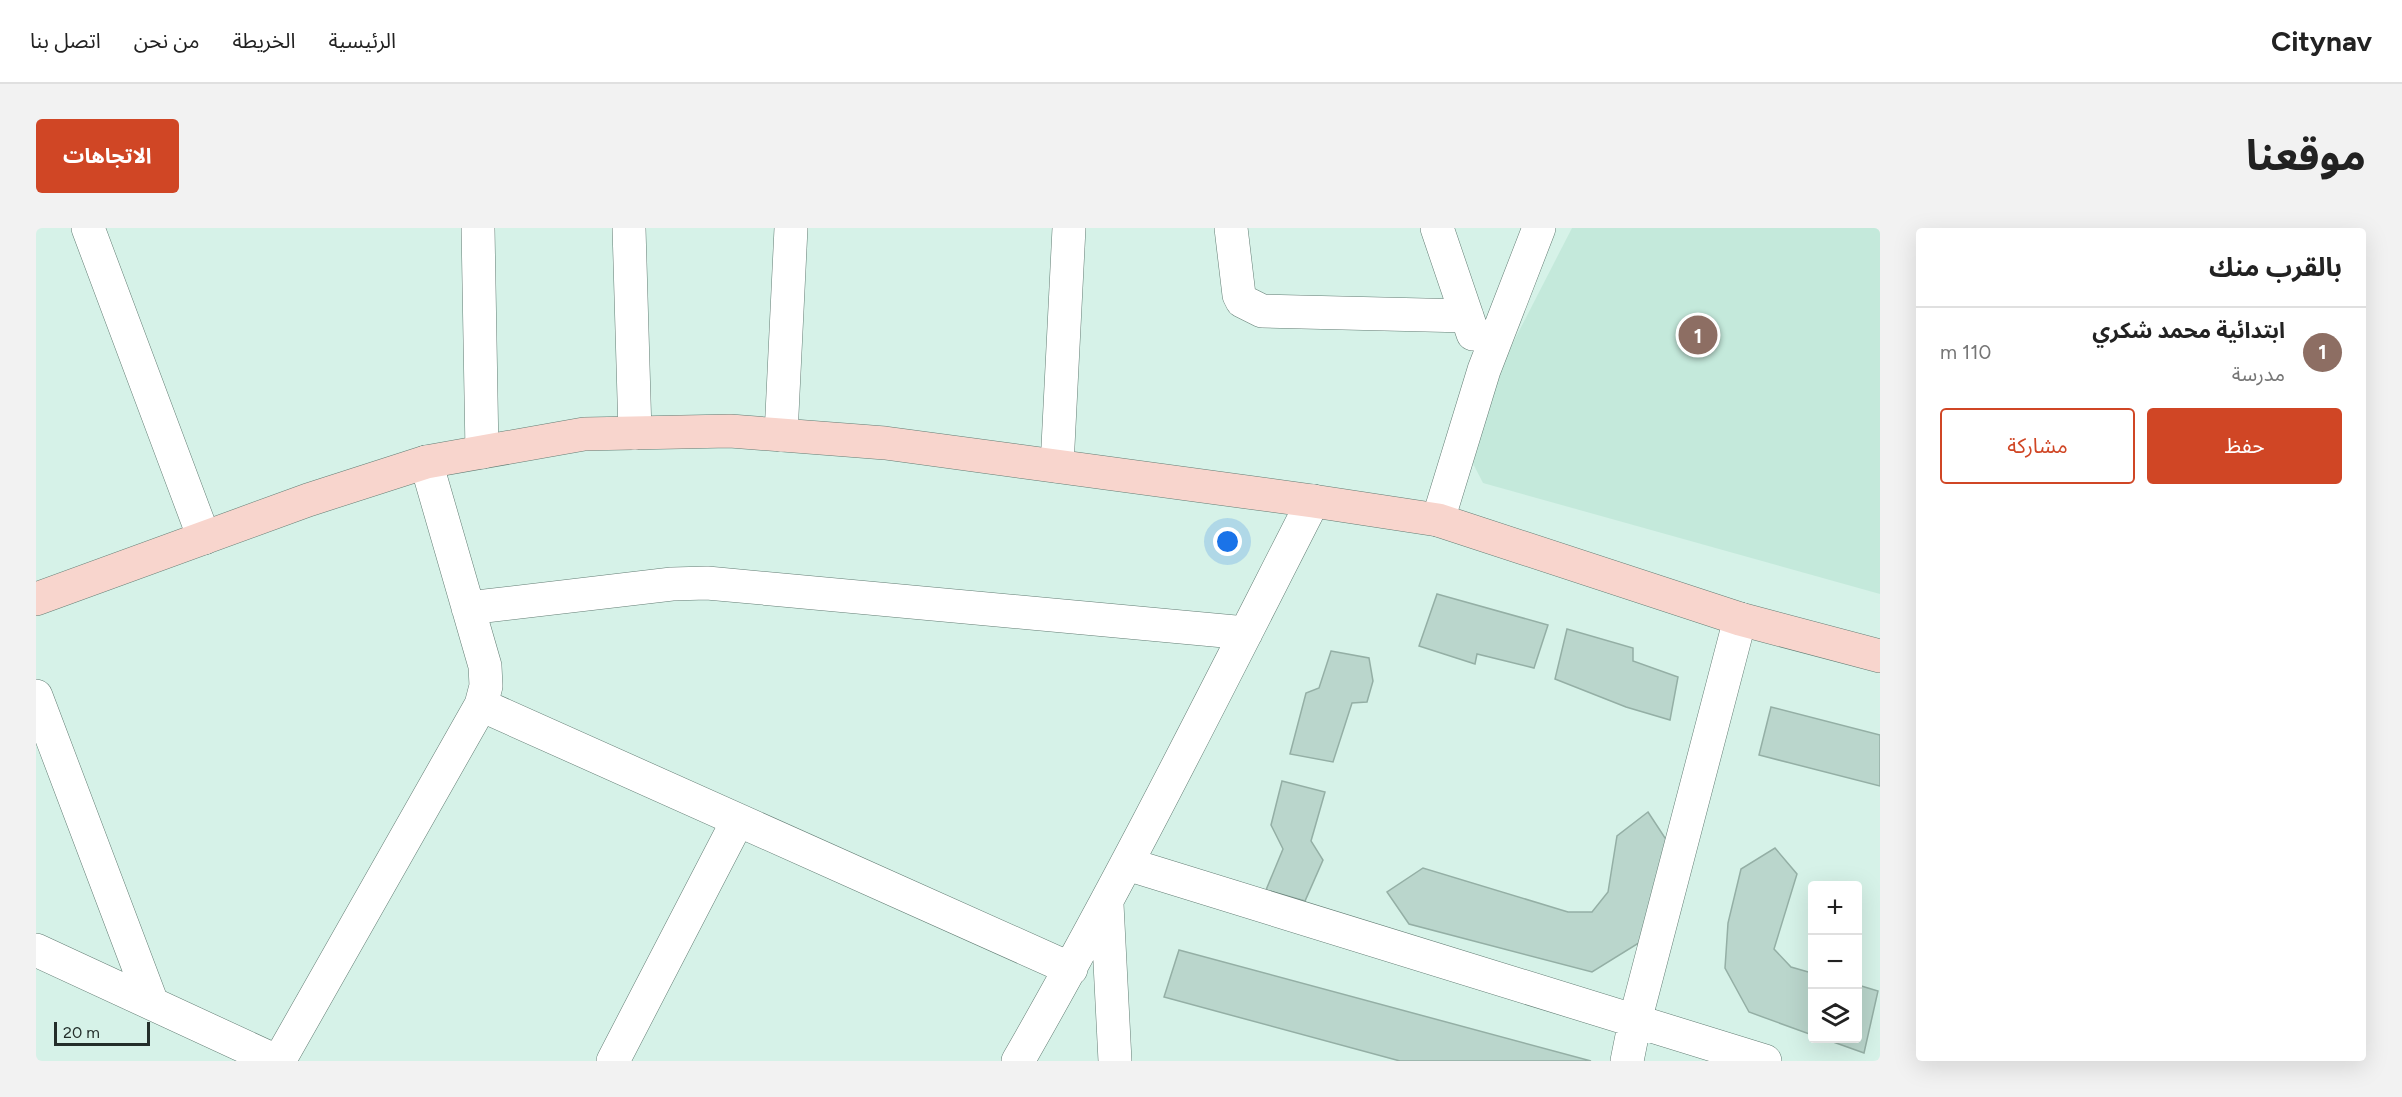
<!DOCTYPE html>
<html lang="ar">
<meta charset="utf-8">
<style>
body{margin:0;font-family:Figtree,"Noto Sans Arabic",sans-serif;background:#f2f2f2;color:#222;direction:rtl}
.controls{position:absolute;right:18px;bottom:18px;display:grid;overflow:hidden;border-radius:6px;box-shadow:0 6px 24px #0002}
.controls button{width:54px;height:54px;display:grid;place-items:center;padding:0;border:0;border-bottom:2px solid #e0e0e0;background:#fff;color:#222;font:30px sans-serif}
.scale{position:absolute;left:18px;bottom:15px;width:96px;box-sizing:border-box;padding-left:6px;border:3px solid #232e2a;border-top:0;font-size:16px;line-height:21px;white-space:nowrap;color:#232e2a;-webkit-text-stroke:4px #d6f2e8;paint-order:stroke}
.you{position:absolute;left:1192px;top:314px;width:21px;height:21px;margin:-15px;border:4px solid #fff;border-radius:50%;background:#1a73e8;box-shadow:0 0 0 9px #1a73e833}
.badge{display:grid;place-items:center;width:39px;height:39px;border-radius:50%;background:#d04625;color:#fff;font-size:20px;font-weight:700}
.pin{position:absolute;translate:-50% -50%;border:3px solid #fff;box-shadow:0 2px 6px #0006}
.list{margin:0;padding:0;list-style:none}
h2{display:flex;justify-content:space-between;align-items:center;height:78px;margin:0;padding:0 24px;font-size:26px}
h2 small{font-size:20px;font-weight:400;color:#767676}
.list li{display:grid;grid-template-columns:39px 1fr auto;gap:18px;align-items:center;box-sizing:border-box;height:84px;padding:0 24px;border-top:2px solid #e0e0e0}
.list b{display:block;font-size:22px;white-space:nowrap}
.list p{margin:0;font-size:20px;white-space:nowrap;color:#767676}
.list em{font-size:20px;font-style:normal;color:#767676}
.actions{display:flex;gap:12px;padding:18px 24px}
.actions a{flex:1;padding:14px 0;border:2px solid #d04625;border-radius:6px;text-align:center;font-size:21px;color:#d04625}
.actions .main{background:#d04625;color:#fff}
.icon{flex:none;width:33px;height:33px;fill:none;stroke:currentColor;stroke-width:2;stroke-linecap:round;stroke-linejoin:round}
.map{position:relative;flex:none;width:1844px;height:833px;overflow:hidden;direction:ltr;border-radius:6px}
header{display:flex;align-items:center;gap:36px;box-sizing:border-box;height:84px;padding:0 30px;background:#fff;border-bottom:2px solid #e0e0e0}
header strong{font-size:28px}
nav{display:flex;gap:33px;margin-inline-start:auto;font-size:21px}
.intro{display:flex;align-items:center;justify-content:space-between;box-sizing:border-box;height:144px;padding:0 36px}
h1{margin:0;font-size:42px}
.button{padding:15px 27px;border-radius:6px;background:#d04625;color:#fff;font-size:21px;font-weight:700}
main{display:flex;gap:36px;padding:0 36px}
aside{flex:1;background:#fff;border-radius:6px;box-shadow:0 6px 24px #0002}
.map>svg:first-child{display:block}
</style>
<header>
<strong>Citynav</strong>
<nav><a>الرئيسية</a><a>الخريطة</a><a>من نحن</a><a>اتصل بنا</a></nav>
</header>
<div class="intro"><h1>موقعنا</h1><a class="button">الاتجاهات</a></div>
<main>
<aside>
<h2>بالقرب منك<small></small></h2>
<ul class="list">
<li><span class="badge" style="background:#8d6e63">1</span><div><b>ابتدائية محمد شكري</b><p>مدرسة</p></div><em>110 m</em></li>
</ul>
<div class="actions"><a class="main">حفظ</a><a>مشاركة</a></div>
</aside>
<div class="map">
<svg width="1844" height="833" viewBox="0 0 1844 833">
<rect width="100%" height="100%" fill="#d6f2e8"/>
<path fill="#c4e9db" d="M1536,0h308v366l-397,-111 -21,-41z"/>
<path fill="#bad6cc" stroke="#94afa5" stroke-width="1.5" d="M1401,366l111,31 -14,43 -57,-14 -2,10 -56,-18z
M1531,401l66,19v13l45,16 -8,43 -44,-13 -71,-28z
M1295,423l38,7 4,23 -6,21 -15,1 -19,59 -43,-8 16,-61 13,-5z
M1735,479l109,28v51l-121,-31z
M1246,553l43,11 -14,49 12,19 -18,41 -39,-11 17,-41 -12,-24z
M1612,584l25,38 -31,91 -50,31 -183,-48 -22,-32 36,-24 145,44h24l16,-20 9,-56z
M1739,620l22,26 -23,75 17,18 21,6v62l-63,-23 -24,-44 3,-45 13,-54z
M1143,722l412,111h-191l-236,-64z
M1822,757l20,6 -14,62 -42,-15h36z"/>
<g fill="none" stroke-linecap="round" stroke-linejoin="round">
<defs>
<path id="street" d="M52,0l116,310
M442,0l4,224
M593,0l6,205
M1195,0l8,67 3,6 20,10 205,5
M1401,0l36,106
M745,207l10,-207
M1021,238l12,-238
M1402,292l46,-150 55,-142
M432,380l204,-24 35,-1 539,50
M0,468l116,307
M445,477l590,264
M1091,636l638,197
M1071,676l8,157
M0,722l240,111
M243,833l202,-356 5,-19 -1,-20 -59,-204
M577,833l125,-241
M982,833c105,-183 199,-372 295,-560
M1591,833l8,-40 105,-402"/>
<path id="secondary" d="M0,371l272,-99 118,-38 158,-28 146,-3 155,12 428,58 125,19 302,99 140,37"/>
</defs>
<use href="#street" stroke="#637d74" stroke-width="34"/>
<use href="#secondary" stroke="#637d74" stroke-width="34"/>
<use href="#street" stroke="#fff" stroke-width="33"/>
<use href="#secondary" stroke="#f8d5cd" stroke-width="33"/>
</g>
</svg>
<div class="controls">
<button>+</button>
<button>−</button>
<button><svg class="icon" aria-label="layers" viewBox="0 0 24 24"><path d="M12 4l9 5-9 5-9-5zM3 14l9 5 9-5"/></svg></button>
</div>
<div class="scale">20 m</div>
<div class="you"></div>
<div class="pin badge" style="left:1662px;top:107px;background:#8d6e63">1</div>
</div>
</main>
